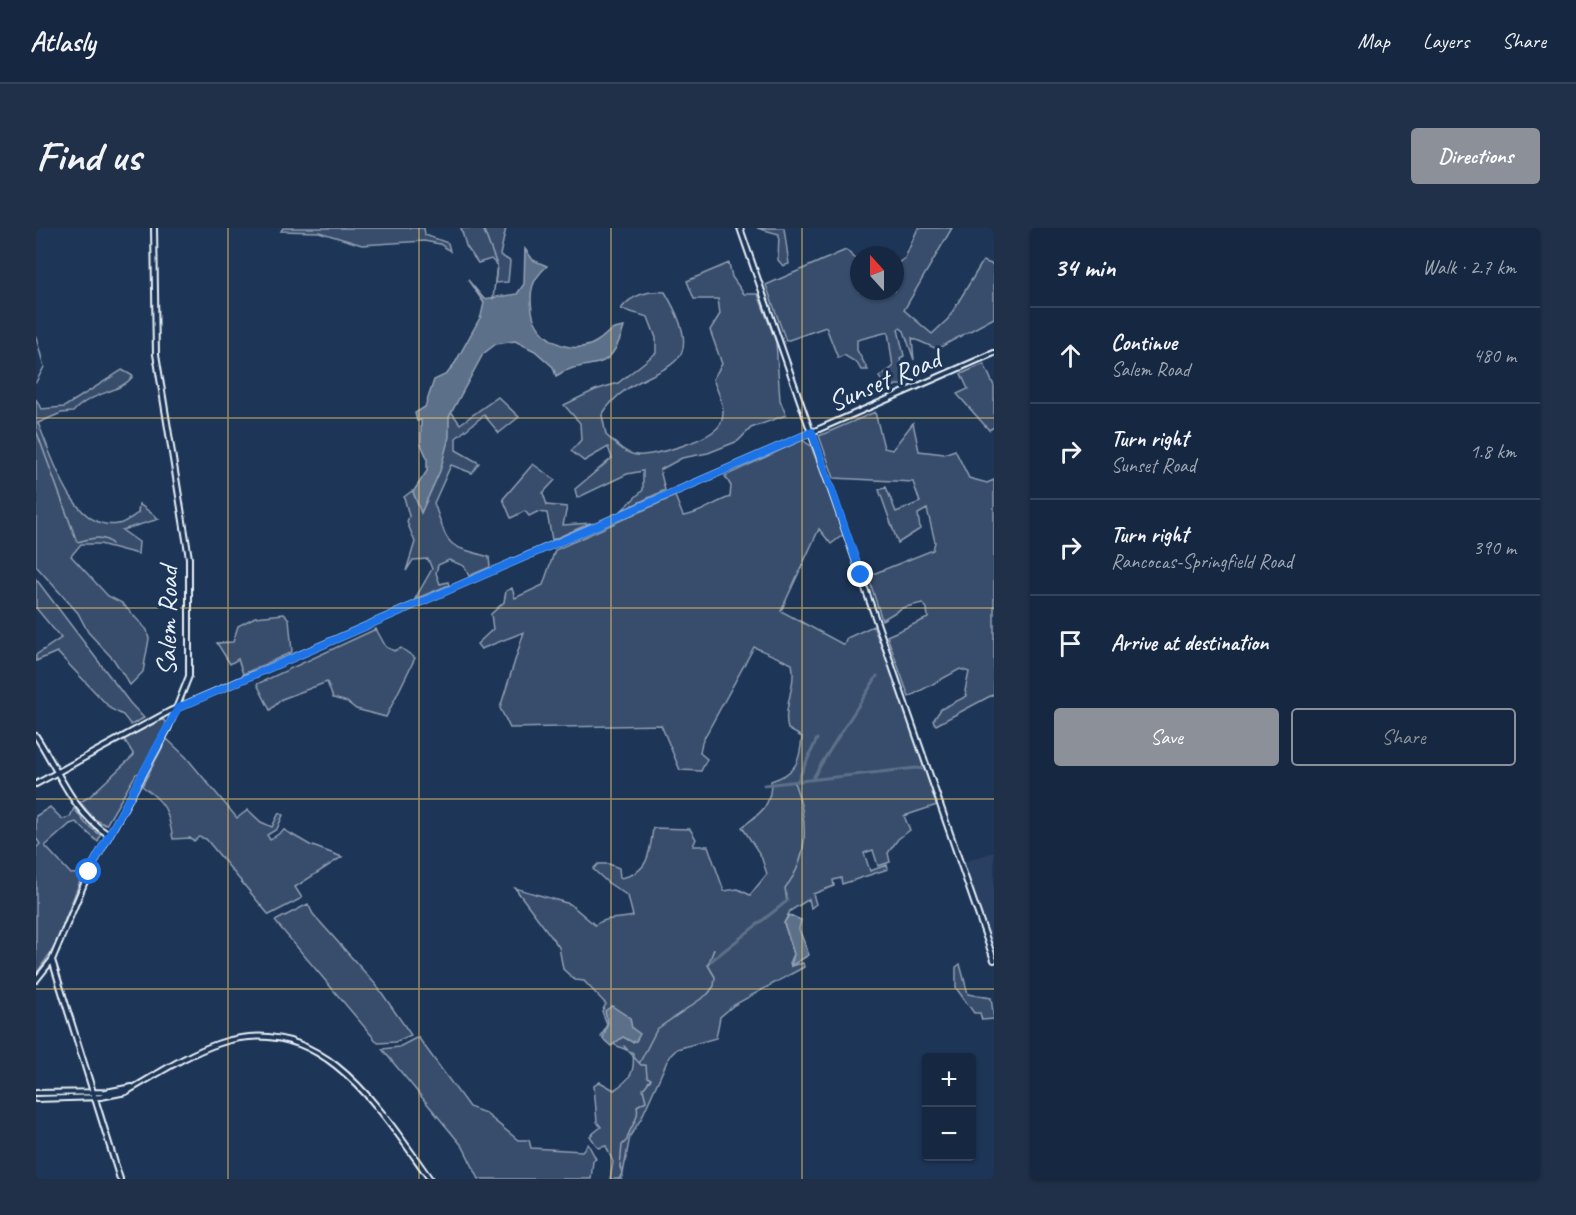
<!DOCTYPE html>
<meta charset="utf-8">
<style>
body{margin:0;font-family:Caveat,sans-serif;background:#1f3048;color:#f1f3f6}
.controls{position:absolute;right:18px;bottom:18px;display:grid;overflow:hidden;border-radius:6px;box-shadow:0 2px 4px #0004}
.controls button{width:54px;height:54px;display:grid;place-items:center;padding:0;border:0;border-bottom:2px solid #35445a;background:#162841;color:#f1f3f6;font:30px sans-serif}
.compass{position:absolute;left:814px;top:18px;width:54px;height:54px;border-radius:50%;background:#162841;box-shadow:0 2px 4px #0004;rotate:339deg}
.stop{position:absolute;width:18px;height:18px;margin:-14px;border:4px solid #1a73e8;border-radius:50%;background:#fff}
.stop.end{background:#1a73e8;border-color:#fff;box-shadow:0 2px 6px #0008}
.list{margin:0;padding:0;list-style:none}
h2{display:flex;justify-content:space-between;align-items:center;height:78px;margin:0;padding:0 24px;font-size:26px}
h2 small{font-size:20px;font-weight:400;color:#9ea6b1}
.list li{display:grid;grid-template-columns:39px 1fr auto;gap:18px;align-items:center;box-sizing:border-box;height:96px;padding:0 24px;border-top:2px solid #35445a}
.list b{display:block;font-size:22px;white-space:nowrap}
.list p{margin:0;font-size:20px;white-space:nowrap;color:#9ea6b1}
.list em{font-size:20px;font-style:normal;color:#9ea6b1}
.actions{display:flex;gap:12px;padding:18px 24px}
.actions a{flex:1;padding:14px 0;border:2px solid #8c9099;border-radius:6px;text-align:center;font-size:21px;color:#8c9099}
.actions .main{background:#8c9099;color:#fff}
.icon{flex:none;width:33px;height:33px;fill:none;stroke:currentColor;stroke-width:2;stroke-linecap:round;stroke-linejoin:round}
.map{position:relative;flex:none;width:958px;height:951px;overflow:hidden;border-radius:6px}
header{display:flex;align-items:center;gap:36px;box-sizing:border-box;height:84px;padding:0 30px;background:#162841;border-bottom:2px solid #35445a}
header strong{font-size:28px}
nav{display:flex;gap:33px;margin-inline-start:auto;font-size:21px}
.intro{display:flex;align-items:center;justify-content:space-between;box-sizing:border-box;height:144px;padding:0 36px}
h1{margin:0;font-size:42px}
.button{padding:15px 27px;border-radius:6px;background:#8c9099;color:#fff;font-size:21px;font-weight:700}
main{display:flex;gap:36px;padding:0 36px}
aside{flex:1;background:#162841;border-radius:6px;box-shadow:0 2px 4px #0004}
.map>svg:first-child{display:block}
</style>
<header>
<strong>Atlasly</strong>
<nav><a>Map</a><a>Layers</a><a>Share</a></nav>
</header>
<div class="intro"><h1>Find us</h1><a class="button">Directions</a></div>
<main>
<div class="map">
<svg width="958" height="951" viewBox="0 0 958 951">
<rect width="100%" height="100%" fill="#1d3557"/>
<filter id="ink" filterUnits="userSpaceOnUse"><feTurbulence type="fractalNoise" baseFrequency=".0167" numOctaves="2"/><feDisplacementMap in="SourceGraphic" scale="12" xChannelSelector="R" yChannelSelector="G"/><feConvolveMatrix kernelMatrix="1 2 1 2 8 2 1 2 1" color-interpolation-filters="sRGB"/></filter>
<g filter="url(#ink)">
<path fill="#2a4162" d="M958,624v108l-33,-97z"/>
<path fill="#374d6c" stroke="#909fb2" stroke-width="1.5" d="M247,0h141l1,7 23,8 2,8 -10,-7 -16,-3 -62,4 -43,-13 -38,-1z
M425,0h45l-6,27 10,6 -2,21 -13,1 2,-18 -6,-6 -13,4 -12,-17z
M721,0h27l5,36 -6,2 -5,-6 1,-26z
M882,0h34l-48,82 28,24 16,-15 35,-58 11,4v53l-57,31 -25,-11 2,22 -10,-29 -4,-3 -2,1 6,27 -4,2 5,27h-9l-8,5 -9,-13 14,-10 -5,-35 -31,8v10l11,20h-7l-4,-7 -13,-8 -6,3 -12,-31 -40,14 -20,-56 80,-35 13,12v29h36v-26l10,-7z
M693,35l3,14 12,17h14l18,48 4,58 6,15 -35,13 -13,13 -30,12 -26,5 -22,12 5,20 -44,21 22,-21v-19l-16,3 -50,24 -2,-9 37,-31 -4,-11 -24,14 -13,-10 10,-11 -1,-17 -16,-18 31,-15 23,-7 38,-30v-15l-8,-21 -27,-8c10,-14 28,-19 44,-17 56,95 -28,64 -63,123l4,20c8,7 19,19 31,20 16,2 77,-16 84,-32 6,-15 -3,-30 -8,-44l9,-15 -12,-34 10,-16 -2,-15h-24l-7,-18z
M948,136l10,22v41l-5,3 -32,-36 11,-5 -7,-15z
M86,142l11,6c-13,18 -42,15 -60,36l-12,1 -23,10c14,32 34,109 80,101 7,-1 14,-7 20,-11l1,-9 20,15 -37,11 17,12 -1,12 -38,-10h-19l-10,12 37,40 14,7 25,27 2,9 -6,33 -13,13 -16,-25 -26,-28 -10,-19 -42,-47v-167l5,10 23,-2z
M462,169l21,20 -20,16 -15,-18 -28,23v12l23,13 -7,10 -21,-8 -17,38c16,44 8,41 55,54l1,10 -21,9 -5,-10 -15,-6 -11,5 -2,8 4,11 8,-2 1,3 -34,14 17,-30 -4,-10 -15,1 -7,11 9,-29 -8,-20 2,-6 -5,-19 8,-6 12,10 26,-91 10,14z
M839,184l9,36 8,2 21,-27 6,28 25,3 11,-4 14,28 18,5 7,-3v214l-58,31 -3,-4 8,-12 26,-13 -2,-5 4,-19 -9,-3 -51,28 -22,-61 41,-18 -1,-10 -5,-5 -20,5 -20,12 -14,-44 65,-26 2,-8 -8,-33 -9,5 2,15 -22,14 -19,-53 7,-3 10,25 24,-10 -7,-20 -79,-4 -15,-42z
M766,212l9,6 33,88 -13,10 -12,-15 -38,82 63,34 3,-7 26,-12 28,69 36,110 -33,11 6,14 -12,9 -10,14 2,9 -12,4 -5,-16 -9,3 6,18 17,-6 1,4 -46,15 -1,-6 -8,2 1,6 -21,8 3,10 -5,4 -2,-9 -19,12 -6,12 10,31 -4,9 1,3 12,-3 1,4 -70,38 -14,12 -4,21 -39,11 -8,8 -28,62 -11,17 -8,43h-12l3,-17 -7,-16 -8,2 -8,-12 11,-9 -4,-5 -3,-36 6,-4 14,8c17,-11 21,-18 19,-37 -12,-6 -21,-8 -32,-16l6,-13 -5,-13 4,-7 -22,-23 -9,-1 -12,-11 -4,-22 -44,-59 55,16 25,21c13,-9 24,-5 38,-9l-5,-20 -21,-14 -14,-13 5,-5h11l10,4 1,10c29,-4 30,-26 33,-50l37,1 6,10 -3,7h15l16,45 14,-2 12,6 17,-21 -6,-18 -19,-29c19,-14 29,-20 29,-46 25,-8 29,-19 31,-44l-14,-8c-6,-21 9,-43 4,-65l-38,-17 -52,95 -2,11 7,6 -6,12 -21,-1 -19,-45 -151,3 -10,-20 24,-76 -43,17 -4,-5 16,-15 -2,-15 13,-12 2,-11 6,-3 3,10 28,-13 12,-35 120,-54 8,20c18,-2 29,-13 47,-19l1,-11 -6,-10z
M497,236l22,16 -12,13 4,12 20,2 -4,18 28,-2 -39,17 -5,-27 -10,-1 -8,4 -4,-5 -14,7 -8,-19z
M0,351l94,124 14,15 -13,7 -8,-10 -12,-6 -54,-57 -21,9v-6l25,-17 -25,-30z
M248,386l5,5 3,33 -49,22 -5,-15 -8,5 -13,-21 16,-1 5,-16 17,-9z
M340,401l10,18 8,4 7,-3 14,10 -29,59 -30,-8 -9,-7 -14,-4 -6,-16 -45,17 -12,11 -13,-26z
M127,491l4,5 -25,48 -6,2 -30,51 -12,-6 -14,-17 9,-5 45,-42 -10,-16z
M131,511l19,18 51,61 11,-8 13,12 11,5 7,-14 4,2 -6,14 -10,6 3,5 14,-10 26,15 32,12 -47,30 7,11 -33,17 -63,-76 -7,-2 -5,4 -4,-3 -17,1c-5,-29 -7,-36 -31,-53z
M14,579l12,12 8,-2 4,-9 11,15 15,12 -2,7 -22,-20 -6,2 -25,22 26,28 10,-1 1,3 -28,72 -18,26v-126l4,-4 -4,-6v-22z
M272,676l5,10 64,72 34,49 -16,7 -17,1 -103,-122z
M924,736l8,30 23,4 3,21 -12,1 -2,-7h-6l-18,-25v-21z
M382,809l51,70 16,6 33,27h11l2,8 51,3 6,-7 8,15 -3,2 -2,18h-112l-16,-32 -81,-98 17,-2z"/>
<path fill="#5d7089" stroke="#95a4b5" stroke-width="1.5" d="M489,21l8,11 14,6c-15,14 -18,24 -15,45 4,28 39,46 64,31 14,-8 8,-12 28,-15 -16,54 -34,27 -68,49l-3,-9 -18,-16 -20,-10 -19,3 -13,10 -34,63v20l-9,34 -19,42 -8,-21 14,-21v-13l-6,-14v-24l-4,1 -2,-8 10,-6 9,-27 13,-6 8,-11 26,-47 3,-13 -16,-23 16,19 33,-5 7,-10z
M753,687l12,5 -2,9 10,26 -18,11 3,-12 -10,-31z
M576,778l18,12 2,10 8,6 -4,7 -4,1 -9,-5 -12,9 -8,-7 5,-17 -3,-11z"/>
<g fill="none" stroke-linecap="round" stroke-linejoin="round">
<path stroke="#95a4b5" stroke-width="1.5" d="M447,0l14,37 -4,34
M0,109l8,30 -8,15
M0,202l41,112c13,-3 25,-8 35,2
M751,673l-2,-13c25,-31 23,-69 9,-106
M604,834l17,-33 51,-35 6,-8 1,-9 -7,-12 6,-16
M583,951l3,-6 -2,-6 2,-22 5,-5c2,-13 13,-20 10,-34l9,-5 -3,-12 8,-10 -4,-2 -1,-12h-5l-17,-19"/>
<path stroke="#5d7089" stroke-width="3" d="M762,552l19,-41
M776,552c20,-36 44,-69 65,-104
M728,557l152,-17 9,1 3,5
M675,733l76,-60"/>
<defs>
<path id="secondary" d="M704,0l254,732
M0,508c23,35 36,76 73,99
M0,556l134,-73 824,-358
M16,732l68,219
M0,752l16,-20 37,-88 79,-143 21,-53v-118l-33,-204 -2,-126
M0,865l70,-1 26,-5
M0,871l65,-2 25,-5c30,-17 61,-38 94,-49 101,-33 160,66 210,136"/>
</defs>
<use href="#secondary" stroke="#e8f1f8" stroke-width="8"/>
<use href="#secondary" stroke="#1d3557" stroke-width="4"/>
</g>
</g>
<g fill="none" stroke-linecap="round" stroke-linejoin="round" filter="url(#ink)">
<path stroke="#1a73e8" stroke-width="8" d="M53,644l89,-164 634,-276 49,143"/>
</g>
<path fill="none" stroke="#ffd166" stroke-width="1.5" stroke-opacity="0.55" d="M192,0v951M383,0v951M575,0v951M766,0v951M0,190h958M0,380h958M0,571h958M0,761h958"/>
<g text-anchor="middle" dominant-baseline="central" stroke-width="6" stroke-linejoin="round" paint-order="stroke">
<g font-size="28" fill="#e8f1f8" stroke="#1d3557">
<text transform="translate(848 152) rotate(-23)">Sunset Road</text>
<text transform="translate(131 393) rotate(-89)">Salem Road</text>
</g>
</g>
</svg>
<div class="controls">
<button>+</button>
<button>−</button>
</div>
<svg class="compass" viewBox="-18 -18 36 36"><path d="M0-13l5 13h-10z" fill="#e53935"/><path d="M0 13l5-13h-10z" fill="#9ea6b1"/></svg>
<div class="stop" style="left:53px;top:644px"></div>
<div class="stop end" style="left:825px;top:347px"></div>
</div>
<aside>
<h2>34 min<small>Walk · 2.7 km</small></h2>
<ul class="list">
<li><svg class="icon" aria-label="ahead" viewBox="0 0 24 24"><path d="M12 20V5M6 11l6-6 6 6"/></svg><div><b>Continue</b><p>Salem Road</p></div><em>480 m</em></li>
<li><svg class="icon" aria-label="right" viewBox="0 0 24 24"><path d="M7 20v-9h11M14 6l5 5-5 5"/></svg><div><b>Turn right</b><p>Sunset Road</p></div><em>1.8 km</em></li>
<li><svg class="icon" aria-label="right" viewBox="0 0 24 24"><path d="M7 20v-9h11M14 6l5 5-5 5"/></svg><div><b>Turn right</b><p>Rancocas-Springfield Road</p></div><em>390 m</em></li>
<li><svg class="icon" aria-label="arrive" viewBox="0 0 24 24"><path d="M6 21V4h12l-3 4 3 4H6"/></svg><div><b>Arrive at destination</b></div></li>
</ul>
<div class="actions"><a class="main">Save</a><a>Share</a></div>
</aside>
</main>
